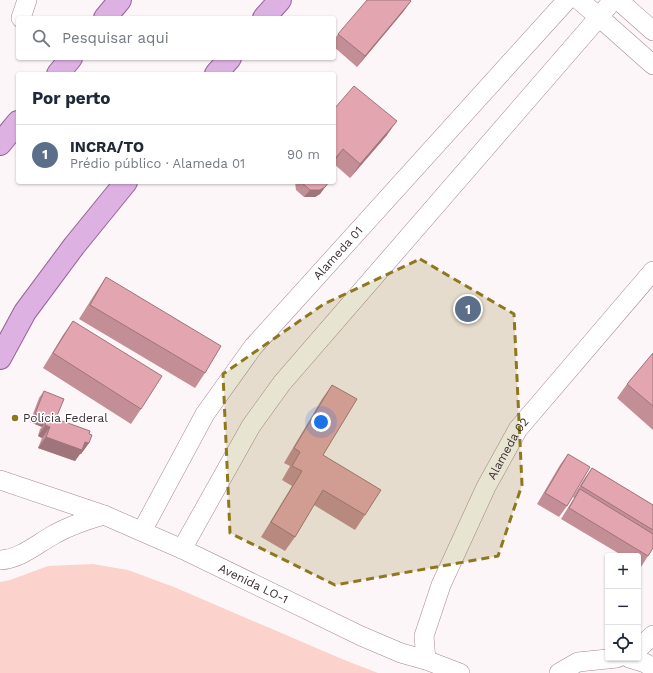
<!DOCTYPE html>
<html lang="pt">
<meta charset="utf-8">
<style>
body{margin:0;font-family:"Work Sans",sans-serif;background:#f6f6f7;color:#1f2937}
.controls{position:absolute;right:12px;bottom:12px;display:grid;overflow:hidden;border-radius:4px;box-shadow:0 1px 3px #0004}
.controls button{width:36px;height:36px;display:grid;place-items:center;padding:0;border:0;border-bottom:1px solid #e0e1e3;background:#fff;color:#1f2937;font:20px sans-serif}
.you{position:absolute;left:321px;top:422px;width:14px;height:14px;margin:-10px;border:3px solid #fff;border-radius:50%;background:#1a73e8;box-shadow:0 0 0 6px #1a73e833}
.badge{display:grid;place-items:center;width:26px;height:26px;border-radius:50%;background:#8d781d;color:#fff;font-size:13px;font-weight:700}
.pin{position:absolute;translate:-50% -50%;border:2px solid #fff;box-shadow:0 1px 4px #0006}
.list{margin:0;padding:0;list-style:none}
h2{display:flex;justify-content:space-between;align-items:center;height:52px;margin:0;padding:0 16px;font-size:17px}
h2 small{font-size:13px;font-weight:400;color:#747a83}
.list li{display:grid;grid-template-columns:26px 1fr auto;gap:12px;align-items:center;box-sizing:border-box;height:60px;padding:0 16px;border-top:1px solid #e0e1e3}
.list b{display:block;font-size:15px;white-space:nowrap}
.list p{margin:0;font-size:13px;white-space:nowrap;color:#747a83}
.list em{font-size:13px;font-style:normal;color:#747a83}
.icon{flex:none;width:22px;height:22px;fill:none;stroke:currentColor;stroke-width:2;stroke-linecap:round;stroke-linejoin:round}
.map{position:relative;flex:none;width:653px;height:673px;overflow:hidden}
.search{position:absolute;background:#fff;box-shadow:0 1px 3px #0004;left:16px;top:16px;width:320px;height:44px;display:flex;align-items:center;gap:10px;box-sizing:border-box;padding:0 14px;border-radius:4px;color:#747a83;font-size:15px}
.panel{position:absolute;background:#fff;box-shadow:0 1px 3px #0004;left:16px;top:72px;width:320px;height:112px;border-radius:4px}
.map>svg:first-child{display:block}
</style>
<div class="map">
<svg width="653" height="673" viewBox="0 0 653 673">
<rect width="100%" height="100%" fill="#fdf6f9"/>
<path fill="#fcd3cc" d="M93,564l35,6 46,17 168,72 36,14h-378v-91l10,-2 38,-14z"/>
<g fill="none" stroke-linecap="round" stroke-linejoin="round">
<defs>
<g id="minor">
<path d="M579,0l20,17 14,-17"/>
<path d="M618,0l35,31"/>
<path d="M21,18l6,-18"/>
<path id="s1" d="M0,480l104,35 78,34 179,87 40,17 25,7 34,13"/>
<path id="s2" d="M142,531l63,-117 48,-67 314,-347"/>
<path d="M182,549l69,-123 31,-43 317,-366 54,48"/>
<path d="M0,560c21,-1 38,-17 55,-26 16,-9 32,-14 49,-19"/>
<path d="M638,649l15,-14"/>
<path d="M629,658l16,5 8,5"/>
<path id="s3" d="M426,660l-2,-24 17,-51 45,-98 32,-58 135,-158"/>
<path d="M559,673l19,-11 39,-4"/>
</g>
<path id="major" d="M105,18l15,-18
M264,18l16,-18
M58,74l13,-16
M216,74l14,-16
M0,144l18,-22
M0,358l25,-46 49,-66 52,-64"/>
</defs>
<use href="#minor" stroke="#a68797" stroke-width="20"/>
<use href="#major" stroke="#966298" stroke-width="24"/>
<use href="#minor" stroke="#fff" stroke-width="19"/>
<use href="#major" stroke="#ddb1e1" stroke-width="22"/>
</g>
<path fill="#c38e96" d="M411,1l-8,11 -46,55 -23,-20v-7l4,-6z
M334,109l53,26 -37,43 -16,-14z
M295,182h34l-9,12 -5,3h-11l-8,-7z
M106,277l99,96 -10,15 -116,-69 17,-27z
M73,321l68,88 -10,15 -88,-56 20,-33z
M653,353v77l-36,-32 10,-14z
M332,385l-9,70 42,60 -10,15 -41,-25 -19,32 -10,14 -24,-14 31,-51 -10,-6 8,-14 -6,-3 38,-64z
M44,391l12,28 33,15v9l-8,11h-1l-5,7 -37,-13 4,-10 -4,-2 2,-7 2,-2 -12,-5 9,-24z
M568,454l-1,52 -8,11 -22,-13 23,-39z
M592,468l61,37v43l-12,19 -3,-2v-9h-15l-62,-37 13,-21 -1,-1 11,-18z"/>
<path fill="#9f747a" d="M411,1l-8,11 -46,55 8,-11z
M397,121l-10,14 -37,43 10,-14z
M343,149l-9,13v-2z
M325,187l-5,7 -5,3h-11l6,-7z
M35,414l12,5 -5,8 -12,-5z
M51,416l5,2 -3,2 1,-2 -5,7 1,2 -8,11 -4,-2z
M46,437l39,5 4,1 -8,11h-1l-5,7 -37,-13z"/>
<path fill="#e3a5af" stroke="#9f747a" d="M367,0h43l1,1 -46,55 -27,-22z
M354,86l43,35 -37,43 -17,-15 -9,11v-51z
M301,182h28l-4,5 -5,3h-10z
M106,277l115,69 -16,27 -115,-68z
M73,321l89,55 -21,33 -88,-56z
M653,353v53l-26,-22z
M332,385l25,14 -34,56 58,35 -16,25 -42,-25 -28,47 -24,-15 31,-51 -10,-5 8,-14 -6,-4z
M44,391l20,8 -8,19 -5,-2 -1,3 -2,-1 -1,2 -12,-6z
M48,418l5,2 1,-2 36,13 -1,3 3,1 -3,8 -4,-1 -3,8 -36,-13 4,-10 -5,-2z
M568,454l22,13 -23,39 -22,-13z
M592,468l61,37v25l-72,-44z
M580,489l73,45v14l-5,8 -79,-48z"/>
<path fill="#8d781d" fill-opacity="0.2" stroke="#8d781d" stroke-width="3" stroke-dasharray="8 5" stroke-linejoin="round" d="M420,259l94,55 8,171 -24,71 -163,29 -105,-52 -7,-159 101,-70z"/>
<circle fill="#8d781d" stroke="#fff" stroke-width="1.5" cx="15" cy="418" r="4"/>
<g text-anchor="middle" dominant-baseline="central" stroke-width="3" stroke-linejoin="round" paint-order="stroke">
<g font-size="12" fill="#3c2f36" stroke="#fff">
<text stroke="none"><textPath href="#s2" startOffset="342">Alameda 01</textPath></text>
<text stroke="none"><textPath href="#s3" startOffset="230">Alameda 02</textPath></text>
<text stroke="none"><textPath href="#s1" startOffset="274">Avenida LO-1</textPath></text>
</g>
<g font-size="12" fill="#3c2f36" stroke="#fff" text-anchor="start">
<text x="23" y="418">Polícia Federal</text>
</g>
</g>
</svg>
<div class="controls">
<button>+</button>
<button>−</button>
<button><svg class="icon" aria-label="locate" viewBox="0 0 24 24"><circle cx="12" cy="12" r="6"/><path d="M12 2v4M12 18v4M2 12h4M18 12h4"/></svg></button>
</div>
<div class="you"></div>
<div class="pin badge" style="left:468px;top:309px;background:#5c6f8a">1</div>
<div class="search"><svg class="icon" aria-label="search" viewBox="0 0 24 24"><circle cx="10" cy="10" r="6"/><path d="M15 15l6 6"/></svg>Pesquisar aqui</div>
<section class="panel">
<h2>Por perto<small></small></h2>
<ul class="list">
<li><span class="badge" style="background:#5c6f8a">1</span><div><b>INCRA/TO</b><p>Prédio público · Alameda 01</p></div><em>90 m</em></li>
</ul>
</section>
</div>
